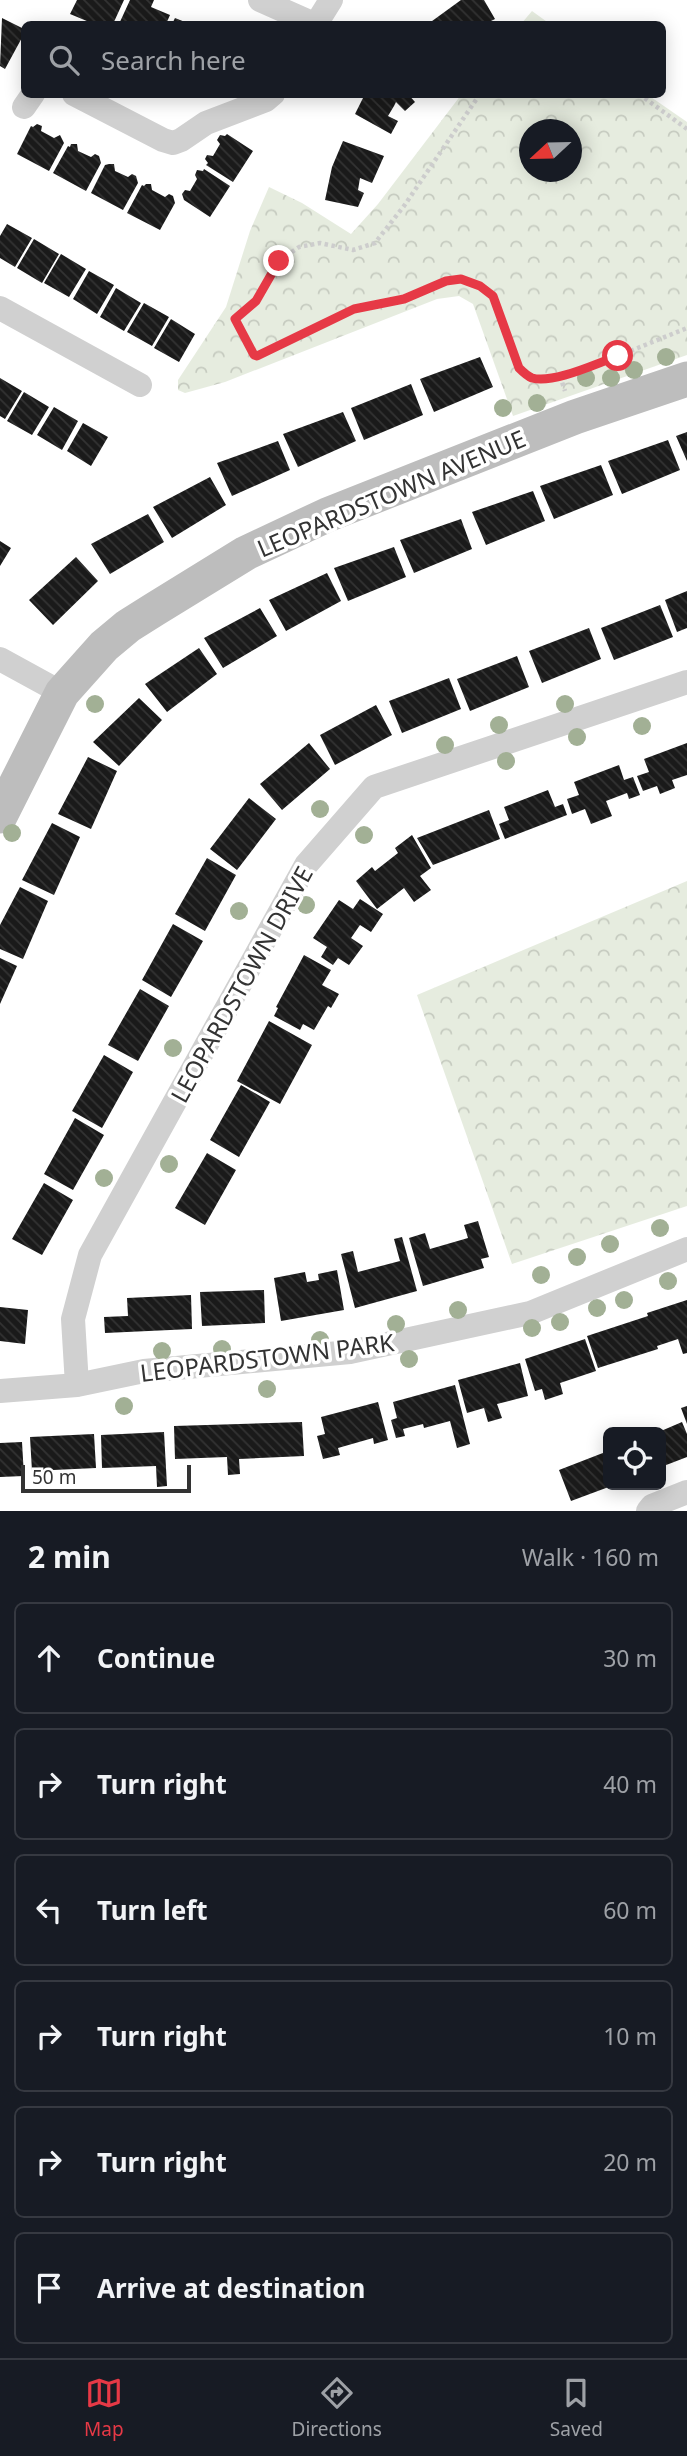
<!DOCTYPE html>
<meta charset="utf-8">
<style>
body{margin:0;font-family:"Noto Sans",sans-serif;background:#242831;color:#f1f3f6}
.controls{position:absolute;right:21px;bottom:21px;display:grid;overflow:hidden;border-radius:10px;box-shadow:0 4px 18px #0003}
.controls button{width:63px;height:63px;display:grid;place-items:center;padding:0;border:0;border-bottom:2px solid #363941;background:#171b24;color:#f1f3f6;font:35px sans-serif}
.compass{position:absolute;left:519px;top:119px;width:63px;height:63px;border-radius:50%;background:#171b24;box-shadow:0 4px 18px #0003;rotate:248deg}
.scale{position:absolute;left:21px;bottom:18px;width:170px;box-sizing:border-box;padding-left:7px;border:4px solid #333;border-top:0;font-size:19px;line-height:24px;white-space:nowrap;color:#333;-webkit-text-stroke:5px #fff;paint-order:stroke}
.stop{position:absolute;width:21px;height:21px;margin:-16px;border:5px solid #e63946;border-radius:50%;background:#fff}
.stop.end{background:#e63946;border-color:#fff;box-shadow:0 2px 7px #0008}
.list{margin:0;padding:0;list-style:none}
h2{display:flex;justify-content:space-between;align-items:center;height:91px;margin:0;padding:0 28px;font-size:30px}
h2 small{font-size:23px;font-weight:400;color:#9ea1a6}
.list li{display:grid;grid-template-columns:46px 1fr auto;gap:21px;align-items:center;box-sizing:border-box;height:112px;margin:0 14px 14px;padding:0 14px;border:2px solid #363941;border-radius:10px}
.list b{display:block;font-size:26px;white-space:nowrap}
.list em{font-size:23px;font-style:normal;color:#9ea1a6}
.icon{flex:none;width:38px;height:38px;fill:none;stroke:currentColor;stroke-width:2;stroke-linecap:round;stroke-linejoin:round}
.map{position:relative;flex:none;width:687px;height:1511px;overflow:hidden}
.search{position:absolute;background:#171b24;box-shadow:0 4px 18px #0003;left:21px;right:21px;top:21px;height:77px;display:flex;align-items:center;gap:18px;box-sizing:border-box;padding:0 24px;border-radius:10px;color:#9ea1a6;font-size:26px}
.sheet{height:847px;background:#171b24}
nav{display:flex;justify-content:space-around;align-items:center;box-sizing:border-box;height:98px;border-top:2px solid #363941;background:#171b24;font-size:19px;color:#9ea1a6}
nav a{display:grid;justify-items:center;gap:4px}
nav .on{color:#e63946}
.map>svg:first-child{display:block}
</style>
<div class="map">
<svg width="687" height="1511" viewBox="0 0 687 1511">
<defs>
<pattern id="park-crowns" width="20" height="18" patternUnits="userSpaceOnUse" patternTransform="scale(1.75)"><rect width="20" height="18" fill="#e6ecdf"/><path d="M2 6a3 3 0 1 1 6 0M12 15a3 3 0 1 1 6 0" fill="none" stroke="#c6cbc0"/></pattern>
<pattern id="building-back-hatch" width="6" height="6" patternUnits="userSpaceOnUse" patternTransform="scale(1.75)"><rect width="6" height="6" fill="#1a1a1a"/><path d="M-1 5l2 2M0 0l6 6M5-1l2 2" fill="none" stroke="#333"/></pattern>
</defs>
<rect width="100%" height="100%" fill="#fff"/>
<path fill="url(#park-crowns)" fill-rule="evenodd" d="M532,11l18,13h-29z
M461,95h187l39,27v233l-174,61 -40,-112 -14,-8 -22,3 -212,83 -40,11 -7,-3v-10l48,-73 24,-76 19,-44 33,16 49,31 27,-30zM530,130h42v42h-42z
M687,881v325l-175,58 -95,-269z"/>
<path fill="url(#building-back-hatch)" d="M77,0h47l-11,24h-19l-24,-10z
M130,0h24l-3,7 19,8 -4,9h-47z
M461,0h23l11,19 -10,5h-57z
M2,18l22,11v5l-19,35 -5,-3z
M175,18l15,6h-18z
M365,94h43l7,8 -10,9 -9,-9 -2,4 -6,10 10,5 -7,13 -36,-20z
M37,124l5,2 -1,5 13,7 6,-3 4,8 -15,28 -32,-17 14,-28 2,1z
M227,134l26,17 -20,31 -27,-17 2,-2 -3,-4 2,-4 6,1 7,-12 -3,-4 3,-5 5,1z
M343,141l41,15 -12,27 -12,-5 -2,12 6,3 -6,14 -33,-7 7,-33z
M71,144h6l1,7 13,6 4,-3 4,2 2,7 -15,28 -33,-18 15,-27 2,1z
M109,164h5l1,7 13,6 4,-3 4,2 2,7 -15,27 -32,-17 14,-28z
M204,169l26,17 -20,31 -26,-17 -2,-6 3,-4 5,1 7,-12 -2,-4 2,-5 6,1z
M146,184h5l1,6 13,7 4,-3 4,2 2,7 -15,27 -33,-17 15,-28 2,1z
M7,224l25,14 -17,29 -15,-9v-22z
M34,239l25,15 -17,29 -25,-15z
M61,254l25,15 -17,28 -25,-14z
M89,271l25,14 -17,29 -24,-15z
M116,288l25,15 -17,28 -24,-14z
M144,303l25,14 -17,29 -25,-14z
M171,319l24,15 -16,28 -25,-14z
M480,357l13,30 -59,25 -14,-33z
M0,378l22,13 -17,28 -5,-3z
M411,384l12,31 -59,25 -13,-32z
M24,392l25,15 -17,28 -25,-14z
M54,407l24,14 -16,29 -25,-15z
M343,412l13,29 -58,26 -15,-33z
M83,423l25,14 -17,29 -24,-15z
M687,432v29l-11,-25z
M668,440l12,30 -58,24 -14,-33z
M278,441l12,29 -58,26 -15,-33z
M601,465l12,30 -59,24 -14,-33z
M210,477l16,28 -54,33 -19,-31z
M533,491l12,30 -59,24 -14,-33z
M148,514l16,28 -54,32 -19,-30z
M461,519l11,30 -58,24 -14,-33z
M0,541l11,7 -11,18z
M394,547l12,30 -58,24 -14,-33z
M76,557l22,24 -45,44 -24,-25z
M327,573l14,28 -55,30 -17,-31z
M687,591v37l-10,4 -12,-32z
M660,605l13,32 -59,23 -13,-32z
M260,608l17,28 -54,32 -19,-30z
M589,628l12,31 -59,24 -13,-32z
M199,648l18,26 -50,38 -22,-28z
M517,656l12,31 -59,24 -13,-32z
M449,678l12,31 -59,24 -13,-32z
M139,698l23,22 -43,46 -26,-24z
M376,705l16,30 -57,30 -15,-30z
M309,743l21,26 -48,41 -22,-26z
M687,743v32l-15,5 3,8 -15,6 -3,-8 -14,5 -6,-15 12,-4 -5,-13z
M88,757l29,14 -26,58 -33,-15z
M619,765l5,15 9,-3 7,18 -11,4 -2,-6 -21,8 6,15 -21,8 -6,-15 -13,5 -5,-15 12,-4 -5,-13z
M548,790l7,17 8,-3 4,11 -62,24 -6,-15 10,-4 -5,-13z
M249,798l27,21 -39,51 -27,-21z
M489,810l11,29 -67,26 -16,-27z
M52,823l28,14 -26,58 -32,-15z
M412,835l19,33 -11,8 11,14 -17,12 -10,-14 -27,21 -21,-28 16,-14 3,4 23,-18 -3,-5z
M207,858l29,17 -31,56 -30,-17z
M20,887l28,14 -25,58 -23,-10v-24z
M360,899l23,15 -12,18 -11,-7 -9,13 12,8 -14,19 -11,-7 -5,7 -12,-8 6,-10 -14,-9 26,-38 14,9z
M173,924l30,17 -32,56 -29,-17z
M304,955l27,15 -9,15 17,9 -8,14 -3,-2 -14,24 -11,-6 -3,6 -26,-14 4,-8 -2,-1z
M0,958l17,8 -17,38z
M140,989l29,17 -31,55 -30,-16z
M269,1021l43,24 -32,59 -43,-23z
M104,1055l29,17 -31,56 -30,-17z
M241,1085l29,17 -31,55 -29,-17z
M75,1118l29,17 -31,55 -29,-16z
M207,1153l29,17 -31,55 -30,-17z
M44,1183l29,17 -31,55 -30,-16z
M478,1221l11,36 -8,2 3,9 -61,18 -14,-48 16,-5 5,16 38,-11 -4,-13z
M402,1237l15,54 -62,17 -14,-54 12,-3 5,21 42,-11 -6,-22z
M337,1270l7,40 -63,11 -7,-43 31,-6 2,10 12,-2 -1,-6z
M264,1290l1,33 -63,3 -2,-34z
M191,1295l1,34 -87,4 -1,-16 24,-1 -1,-18z
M687,1300v53l-4,1 -5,-15 -21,7 1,3 -60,19 -11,-32 61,-20 -1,-3z
M0,1307l28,3 -3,34 -25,-3z
M585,1339l11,32 -36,12 3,11 -18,6 -3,-11 -7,2 -10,-32z
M520,1363l8,33 -31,8 5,14 -14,4 -4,-14 -17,5 -9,-33z
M455,1385l15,59 -13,4 -7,-27 -26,7 -1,-4 -20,5 2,7 -9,2 -5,-18 6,-2 -4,-16z
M378,1402l10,38 -14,4 -1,-6 -35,10 2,7 -17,4 -6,-23 8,-2 -4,-17z
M687,1406v18l-6,-16z
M302,1422l2,34 -65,3 1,15 -12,1 -1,-18 -52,2 -1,-33z
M682,1422l5,12v23l-26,10v-36z
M164,1432l3,54 -10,1 -1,-21 -54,2 -1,-33z
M94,1434l2,34 -64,3 -2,-34z
M22,1442l2,34 -24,1v-34z
M608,1451v34h6l-43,16 -12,-31z"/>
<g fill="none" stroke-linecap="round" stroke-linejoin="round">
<path stroke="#cdcdcd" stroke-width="4.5" stroke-dasharray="3.5 3.5" stroke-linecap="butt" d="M480,94l-76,112 -29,37 -22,7 -33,-7 -21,4 -20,14 -23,40 -21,18 19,36 14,-3 86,-43 17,-5 33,-5 49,-20 17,3 23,14 26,72 14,10 27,-2 58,-20 69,-28
M639,94l48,35
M560,376l5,15"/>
<path stroke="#d0d0d0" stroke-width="24" d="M260,0l54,24
M316,24l15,-24
M74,94l89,46 10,3 8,-3 25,-17 60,-23 7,-6
M24,107l9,-13
M0,308l140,77
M0,659l62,34
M77,1385l-4,-66 17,-64 216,-390 68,-78 313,-105
M0,1391l77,-6 67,-14 206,-19 180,-39 157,-64
M648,1511l4,-5 35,-14"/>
<path stroke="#bdbdbd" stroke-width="35" d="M0,816l62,-123 42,-47 24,-20 27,-17 91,-56 81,-38 248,-98 112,-38"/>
</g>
<g fill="#a2b095">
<circle cx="666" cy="357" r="9"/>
<circle cx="634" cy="370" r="9"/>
<circle cx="586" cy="378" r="9"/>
<circle cx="611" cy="378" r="9"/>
<circle cx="537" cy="403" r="9"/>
<circle cx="503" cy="408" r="9"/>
<circle cx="95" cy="704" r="9"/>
<circle cx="565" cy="704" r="9"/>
<circle cx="499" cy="725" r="9"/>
<circle cx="642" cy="726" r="9"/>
<circle cx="577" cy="737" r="9"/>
<circle cx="445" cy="745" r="9"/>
<circle cx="506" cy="761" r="9"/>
<circle cx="320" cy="809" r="9"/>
<circle cx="12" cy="833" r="9"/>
<circle cx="364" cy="835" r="9"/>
<circle cx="306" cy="905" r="9"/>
<circle cx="239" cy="911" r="9"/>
<circle cx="173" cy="1048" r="9"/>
<circle cx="169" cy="1164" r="9"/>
<circle cx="104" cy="1178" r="9"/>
<circle cx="660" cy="1228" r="9"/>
<circle cx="610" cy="1244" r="9"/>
<circle cx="577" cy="1257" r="9"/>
<circle cx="541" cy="1275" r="9"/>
<circle cx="668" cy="1281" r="9"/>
<circle cx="624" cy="1300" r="9"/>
<circle cx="597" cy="1308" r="9"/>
<circle cx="458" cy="1310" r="9"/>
<circle cx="560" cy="1322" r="9"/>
<circle cx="396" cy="1324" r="9"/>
<circle cx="532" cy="1328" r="9"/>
<circle cx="320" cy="1340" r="9"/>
<circle cx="222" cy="1349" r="9"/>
<circle cx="162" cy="1351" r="9"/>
<circle cx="409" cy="1359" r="9"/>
<circle cx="267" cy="1389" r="9"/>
<circle cx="124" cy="1406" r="9"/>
</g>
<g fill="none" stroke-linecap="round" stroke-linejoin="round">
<path stroke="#e63946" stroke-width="9" d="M279,261l-23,40 -21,18 19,36 3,1 97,-47 50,-10 42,-18 15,-2 19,7 13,10 26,72c4,4 8,8 13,10 22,6 65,-15 86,-22"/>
</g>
<g text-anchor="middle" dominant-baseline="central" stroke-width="7" stroke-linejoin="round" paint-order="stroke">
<g font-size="24" fill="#333" stroke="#fff">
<text transform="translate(391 493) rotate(-23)">LEOPARDSTOWN AVENUE</text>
<text transform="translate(241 984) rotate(-61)">LEOPARDSTOWN DRIVE</text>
<text transform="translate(267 1357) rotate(-7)">LEOPARDSTOWN PARK</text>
</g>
</g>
</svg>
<div class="controls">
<button><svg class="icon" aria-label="locate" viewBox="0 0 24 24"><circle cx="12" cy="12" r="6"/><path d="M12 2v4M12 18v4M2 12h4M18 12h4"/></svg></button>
</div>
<svg class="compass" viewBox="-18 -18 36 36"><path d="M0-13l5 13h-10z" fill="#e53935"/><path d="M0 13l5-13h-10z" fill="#9ea1a6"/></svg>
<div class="scale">50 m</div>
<div class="stop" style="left:618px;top:356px"></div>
<div class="stop end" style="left:279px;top:261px"></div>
<div class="search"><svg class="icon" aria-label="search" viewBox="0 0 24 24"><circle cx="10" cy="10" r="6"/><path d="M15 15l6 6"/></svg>Search here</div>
</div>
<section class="sheet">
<h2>2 min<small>Walk · 160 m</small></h2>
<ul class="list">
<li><svg class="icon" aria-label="ahead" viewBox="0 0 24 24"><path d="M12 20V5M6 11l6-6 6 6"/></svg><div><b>Continue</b></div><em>30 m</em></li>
<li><svg class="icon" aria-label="right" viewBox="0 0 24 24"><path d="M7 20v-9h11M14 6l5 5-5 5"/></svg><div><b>Turn right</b></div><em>40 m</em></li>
<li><svg class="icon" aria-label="left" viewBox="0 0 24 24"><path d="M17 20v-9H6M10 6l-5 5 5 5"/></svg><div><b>Turn left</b></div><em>60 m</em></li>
<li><svg class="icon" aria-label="right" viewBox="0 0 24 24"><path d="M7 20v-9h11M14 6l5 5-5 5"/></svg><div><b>Turn right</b></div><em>10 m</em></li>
<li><svg class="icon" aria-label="right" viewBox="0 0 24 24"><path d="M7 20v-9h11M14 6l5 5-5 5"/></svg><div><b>Turn right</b></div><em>20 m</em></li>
<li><svg class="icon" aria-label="arrive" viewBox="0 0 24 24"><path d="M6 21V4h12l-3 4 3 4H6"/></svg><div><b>Arrive at destination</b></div></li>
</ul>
</section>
<nav>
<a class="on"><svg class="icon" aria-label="map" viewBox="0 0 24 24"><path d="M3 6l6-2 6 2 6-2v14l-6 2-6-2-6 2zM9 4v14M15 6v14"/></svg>Map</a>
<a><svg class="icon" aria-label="directions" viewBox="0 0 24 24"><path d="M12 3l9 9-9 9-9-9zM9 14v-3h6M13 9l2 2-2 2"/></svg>Directions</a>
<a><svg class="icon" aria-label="saved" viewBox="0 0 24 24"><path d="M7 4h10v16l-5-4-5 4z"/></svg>Saved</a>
</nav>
